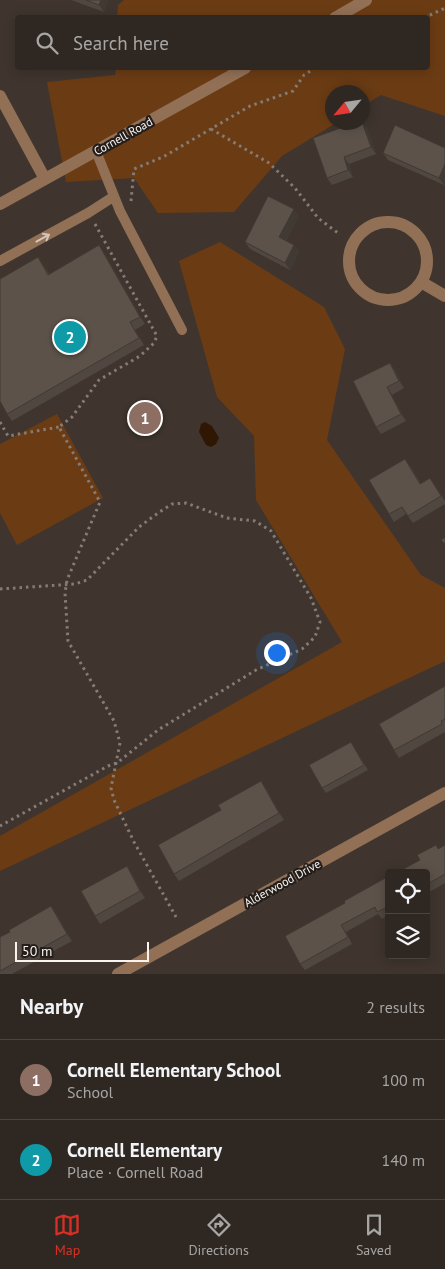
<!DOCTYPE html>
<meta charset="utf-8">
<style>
body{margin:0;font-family:"PT Sans",sans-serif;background:#37302a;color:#f1f3f6}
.controls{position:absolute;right:15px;bottom:15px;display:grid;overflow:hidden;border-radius:5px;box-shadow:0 2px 12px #0003}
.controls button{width:45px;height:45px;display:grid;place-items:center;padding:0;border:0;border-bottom:1px solid #4a4440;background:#2f2822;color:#f1f3f6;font:25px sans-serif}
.compass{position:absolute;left:325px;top:85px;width:45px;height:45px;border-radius:50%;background:#2f2822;box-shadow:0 2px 12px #0003;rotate:241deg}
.scale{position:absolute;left:15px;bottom:12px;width:134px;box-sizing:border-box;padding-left:5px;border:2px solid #f9f2ed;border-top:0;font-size:14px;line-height:18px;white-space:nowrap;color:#f9f2ed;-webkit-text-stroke:4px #231e1b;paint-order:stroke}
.you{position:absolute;left:276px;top:652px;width:18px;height:18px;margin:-12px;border:4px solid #fff;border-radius:50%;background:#1a73e8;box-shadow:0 0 0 8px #1a73e833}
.badge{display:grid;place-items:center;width:32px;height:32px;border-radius:50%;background:#d93025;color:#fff;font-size:16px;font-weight:700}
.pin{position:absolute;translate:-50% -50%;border:2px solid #fff;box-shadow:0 1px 5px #0006}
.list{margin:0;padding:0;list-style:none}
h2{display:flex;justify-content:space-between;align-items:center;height:65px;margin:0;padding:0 20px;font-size:21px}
h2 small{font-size:16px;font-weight:400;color:#a7a6a5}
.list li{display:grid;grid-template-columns:32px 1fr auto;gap:15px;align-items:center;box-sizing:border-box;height:80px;padding:0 20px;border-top:1px solid #4a4440}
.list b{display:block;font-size:19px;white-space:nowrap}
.list p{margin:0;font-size:16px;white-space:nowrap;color:#a7a6a5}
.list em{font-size:16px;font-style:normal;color:#a7a6a5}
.icon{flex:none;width:28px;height:28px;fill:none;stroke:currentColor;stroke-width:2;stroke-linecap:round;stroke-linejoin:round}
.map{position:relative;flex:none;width:445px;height:974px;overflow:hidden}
.search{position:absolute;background:#2f2822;box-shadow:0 2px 12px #0003;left:15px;right:15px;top:15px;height:55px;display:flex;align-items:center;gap:12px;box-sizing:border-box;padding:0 18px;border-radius:5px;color:#a7a6a5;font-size:19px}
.sheet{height:225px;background:#2f2822}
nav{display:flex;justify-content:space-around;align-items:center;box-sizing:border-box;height:70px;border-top:1px solid #4a4440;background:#2f2822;font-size:14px;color:#a7a6a5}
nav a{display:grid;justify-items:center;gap:2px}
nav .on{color:#d93025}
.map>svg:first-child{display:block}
</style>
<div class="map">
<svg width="445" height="974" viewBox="0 0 445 974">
<rect width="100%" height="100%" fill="#3f352e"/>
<path fill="#6b3c14" d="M124,0h321v116l-64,-21 -18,11 -1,-14h-30v30l4,1 -54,33 -48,56 -76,1 -24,-35 -68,4 -19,-100 68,-7 1,-7h312v-50l-311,-1 1,-12z
M220,242l104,65 21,42 -18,91 94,135 24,13v73l-445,210v-35l342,-194 -86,-142 -2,-64 -37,-39 -38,-136z
M57,414l46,84 -86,47 -17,-32v-69z"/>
<path fill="#301703" d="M205,422l7,4 7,12 -3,6 -5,3 -5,-2 -7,-13 2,-8z"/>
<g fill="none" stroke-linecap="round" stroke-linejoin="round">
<path stroke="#857c76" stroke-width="3" stroke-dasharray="2.5 4" stroke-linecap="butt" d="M424,18l21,-10
M211,129l58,34 26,25 23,30 20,15
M131,201l3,-32 29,-12 87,-51 43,-15 11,-16 11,-7
M95,224l62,112 -3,7 -14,13 -41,24 -27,37 -13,10 41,75 -33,78 -2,13 3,48 46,80 6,22 -9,45 3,12 20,42 42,75
M0,422l8,14 51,-9
M0,589l75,-5 12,-4 52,-53 19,-14 14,-9 14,-1 41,15 28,3 16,10 40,67 9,24 -5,15 -13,12 -46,21 -98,60 -41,33 -9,3 -108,60"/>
<path stroke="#927056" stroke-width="10" d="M96,151l24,60 62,119
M0,261l88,-48 25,-16"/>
<path stroke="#927056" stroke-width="12" d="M335,18l31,-18
M0,96l45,83
M0,204l245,-136
M349 261a39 39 0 1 1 78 0a39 39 0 1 1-78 0Z
M421,282l24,14
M118,974l327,-181"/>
</g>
<path fill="#4f4740" d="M71,0h37l-4,12z
M367,128l9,26 -27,10 4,13 -21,8 -5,-7z
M445,148l-1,37 -56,-25 -5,-7z
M299,216l-13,25 8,4 5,7 -9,18 -40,-21 -5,-7z
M99,245l5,7 41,72 -10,6 9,15 -132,76 -5,-7 31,-157 11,17z
M390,363l5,7 9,18 -12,7 14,26 -25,13 -5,-7z
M410,466l11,18 14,1 10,16v3l-32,19 -7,-9 -12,8 -5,-8z
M445,686v46l-46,26 -5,-8z
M351,742l17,28 -42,23 -4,-5z
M261,781l5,7 18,32 -105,61 -5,-7z
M445,845v38l-19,11v-21l-6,-13z
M127,866l5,7 13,25 -45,26 -5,-8z
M389,876v39l-7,4 -4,-5 -32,18 6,12 -47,26 -5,-6z
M56,913l16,28 -60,33h-12v-37z"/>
<path fill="#403934" d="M101,0h7l-4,12 -5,-7z
M362,122l5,6 9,26 -5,-7z
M344,157l5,7 4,13 -5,-7z
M445,164v18l-1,3 -5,-7z
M294,209l5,7 -15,28 -5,-7z
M99,245l5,7 41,72 -5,-7z
M294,245l5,7 -9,18 -5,-7z
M390,363l5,7 9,18 -5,-7z
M387,387l5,8 14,26 -5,-7z
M261,781l5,7 18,32 -5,-7z
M127,866l5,7 13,25 -5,-7z
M51,906l5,7 16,28 -5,-7z"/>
<path fill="#5c524a" stroke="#403934" d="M86,0h15l-2,5z
M357,122h5l9,25 -27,10 4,13 -21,8 -14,-40z
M395,125l50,23v16l-6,14 -56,-25z
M268,196l26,13 -15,28 15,8 -9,18 -40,-21z
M99,245l41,72 -10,5 9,16 -132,76 -7,-13v-122l38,-22 10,18z
M390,363l9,18 -12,6 14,27 -25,13 -23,-46z
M405,459l15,25 10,-6 11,18 -33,20 -6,-9 -13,7 -20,-34z
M445,537v7l-4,-4z
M445,686v33l-4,2 1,3 -48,26 -15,-26z
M351,742l13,23 -42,23 -13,-23z
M261,781l18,32 -105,61 -16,-29 63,-35 -3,-5z
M436,845l2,4 7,-4v29l-19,11v-12h-30l24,-13 -3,-5z
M127,866l13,25 -45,25 -14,-25z
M389,876v30l-12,6 -2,-5 -34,18 7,12 -48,27 -15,-28 60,-33 -1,-2z
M51,906l16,28 -67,37v-34l10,-5 -1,-2z"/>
<defs><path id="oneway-shaft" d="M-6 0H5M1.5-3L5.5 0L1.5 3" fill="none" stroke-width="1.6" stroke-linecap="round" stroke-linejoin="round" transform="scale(1.25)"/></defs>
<use stroke="#d5c4b8" href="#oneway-shaft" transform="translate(43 238) rotate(-29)"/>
<g text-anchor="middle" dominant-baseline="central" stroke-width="4.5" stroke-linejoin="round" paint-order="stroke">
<g font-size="12" fill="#f9f2ed" stroke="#231e1b">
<text transform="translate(123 136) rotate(-29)">Cornell Road</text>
<text transform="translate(282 883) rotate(-29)">Alderwood Drive</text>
</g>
</g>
</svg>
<div class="controls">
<button><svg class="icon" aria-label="locate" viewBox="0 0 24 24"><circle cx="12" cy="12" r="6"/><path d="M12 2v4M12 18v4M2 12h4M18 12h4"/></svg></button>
<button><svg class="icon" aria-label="layers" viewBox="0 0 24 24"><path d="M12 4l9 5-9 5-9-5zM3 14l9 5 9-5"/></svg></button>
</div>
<svg class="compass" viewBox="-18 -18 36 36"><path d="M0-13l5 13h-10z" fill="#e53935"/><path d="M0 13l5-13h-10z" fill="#a7a6a5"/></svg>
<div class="scale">50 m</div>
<div class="you"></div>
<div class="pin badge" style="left:145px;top:418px;background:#8d6e63">1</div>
<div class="pin badge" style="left:70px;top:337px;background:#0f9aa8">2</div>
<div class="search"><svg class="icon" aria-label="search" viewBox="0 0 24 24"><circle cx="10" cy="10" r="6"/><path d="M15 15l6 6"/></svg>Search here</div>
</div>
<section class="sheet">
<h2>Nearby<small>2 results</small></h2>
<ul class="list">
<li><span class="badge" style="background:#8d6e63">1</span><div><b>Cornell Elementary School</b><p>School</p></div><em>100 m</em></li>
<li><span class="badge" style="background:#0f9aa8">2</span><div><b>Cornell Elementary</b><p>Place · Cornell Road</p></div><em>140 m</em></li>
</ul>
</section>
<nav>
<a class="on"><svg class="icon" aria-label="map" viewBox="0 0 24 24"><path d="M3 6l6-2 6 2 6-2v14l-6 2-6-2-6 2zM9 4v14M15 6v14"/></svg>Map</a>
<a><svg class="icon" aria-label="directions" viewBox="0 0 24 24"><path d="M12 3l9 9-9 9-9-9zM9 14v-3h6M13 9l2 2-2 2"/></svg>Directions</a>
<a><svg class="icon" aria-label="saved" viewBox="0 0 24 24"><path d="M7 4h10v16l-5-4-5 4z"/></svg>Saved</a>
</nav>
